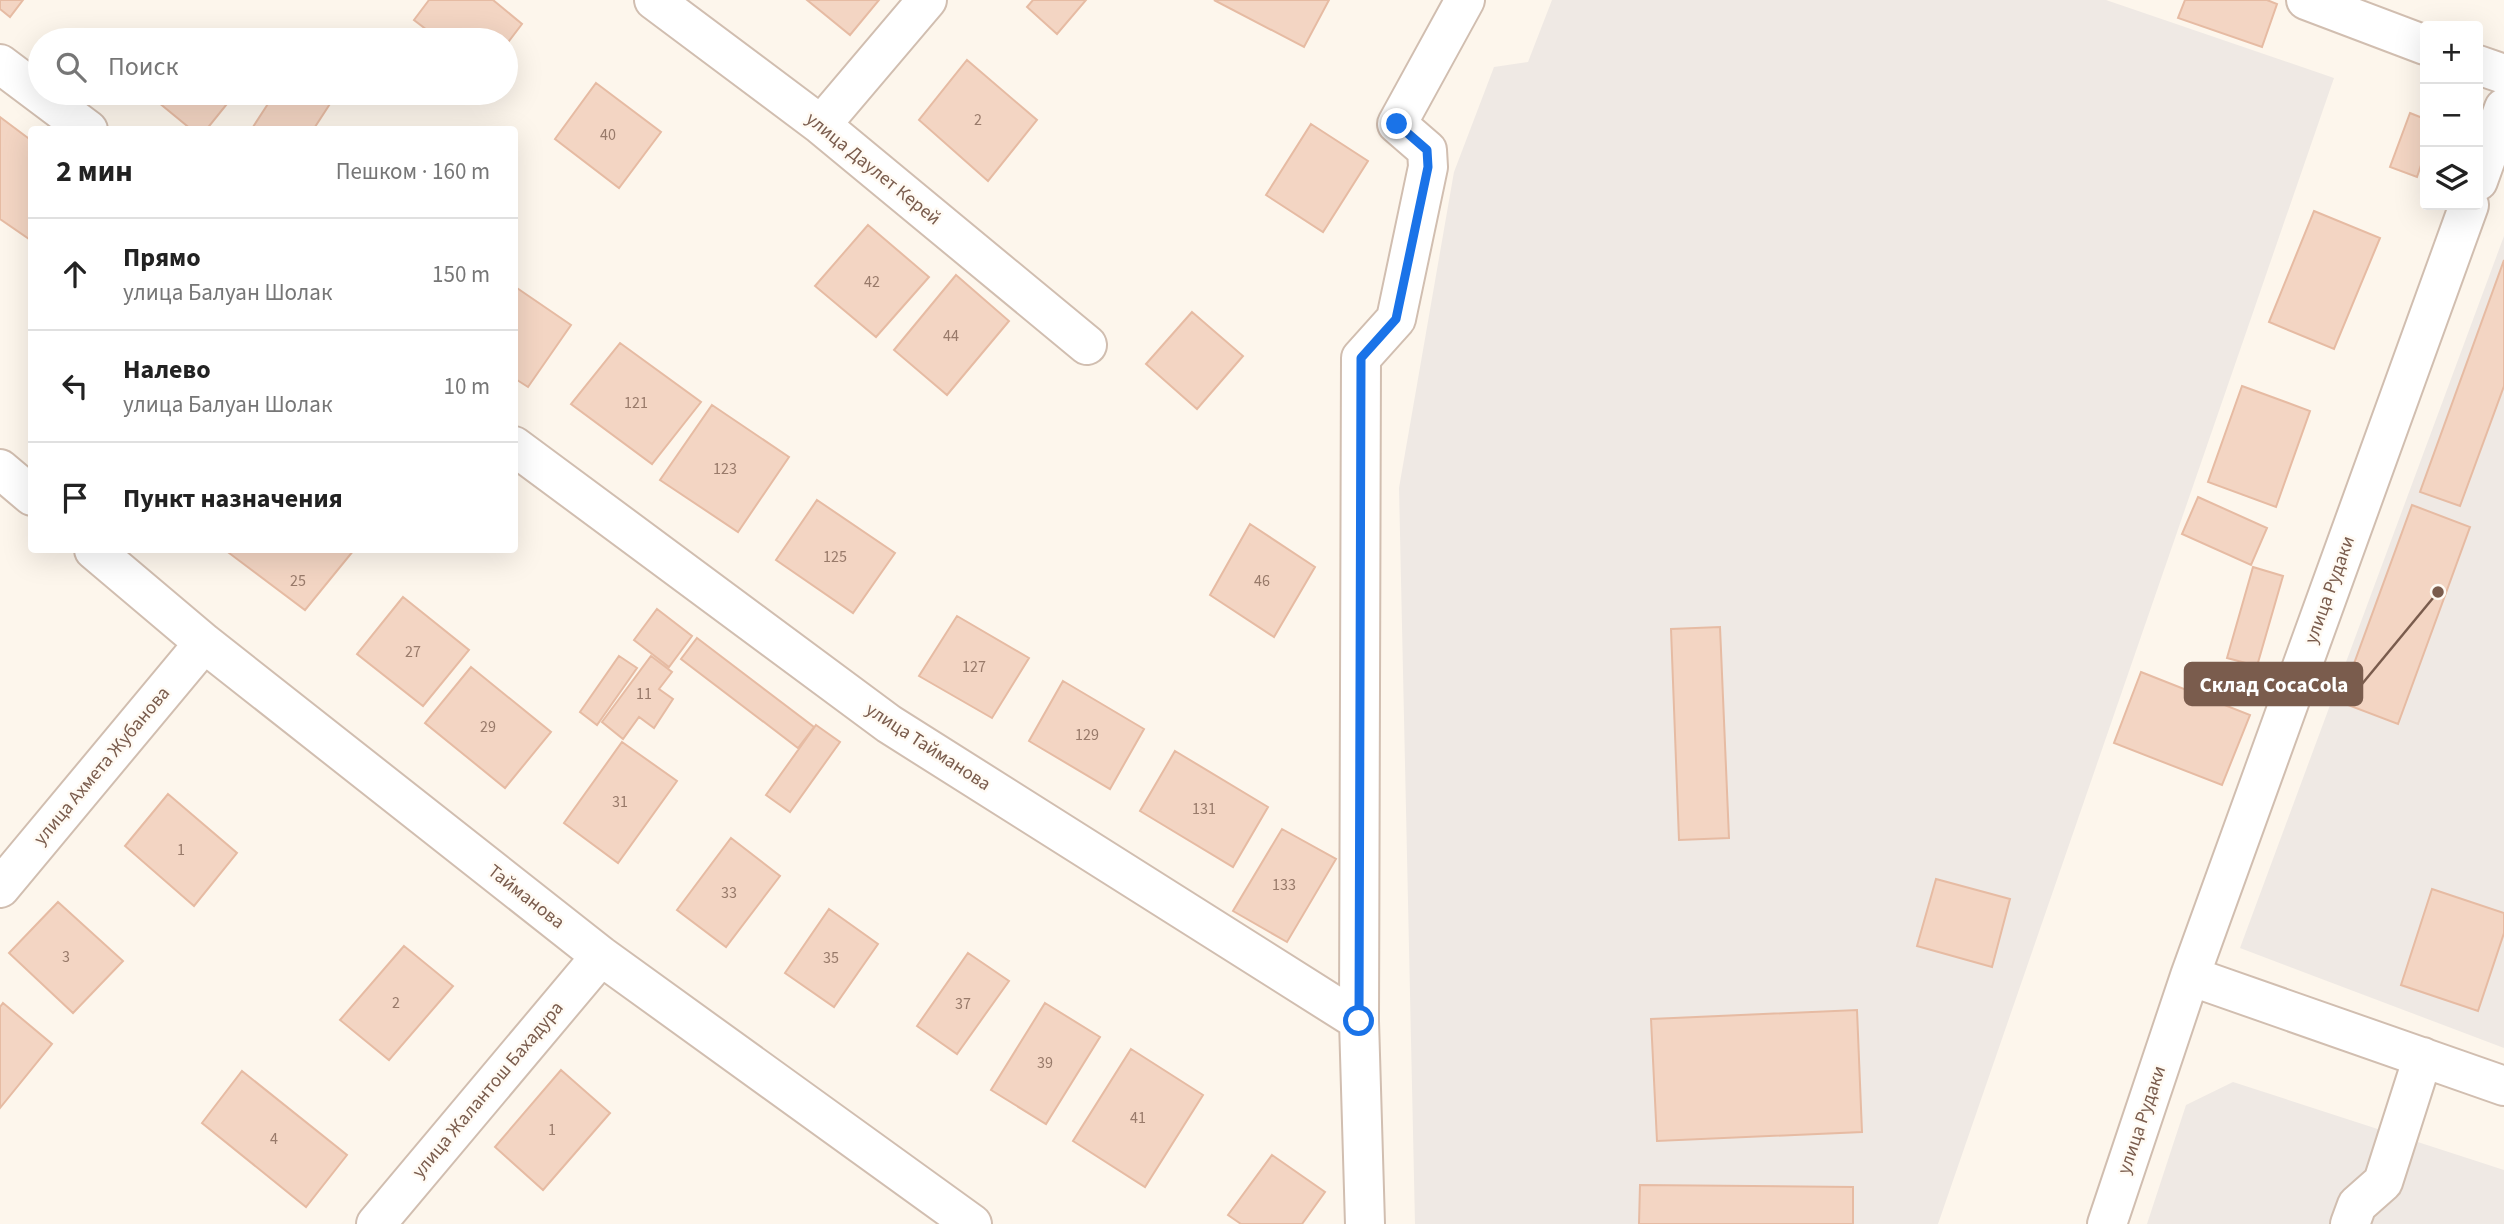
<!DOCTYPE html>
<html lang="ru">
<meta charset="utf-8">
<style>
body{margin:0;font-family:"Source Sans 3",sans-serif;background:#f2f2f2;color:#222}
.controls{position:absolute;right:21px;top:21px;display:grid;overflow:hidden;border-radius:7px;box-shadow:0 7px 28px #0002}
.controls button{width:63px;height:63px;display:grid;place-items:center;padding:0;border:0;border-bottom:2px solid #e0e0e0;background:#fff;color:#222;font:35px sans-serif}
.stop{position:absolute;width:21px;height:21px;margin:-16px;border:5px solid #1a73e8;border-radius:50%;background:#fff}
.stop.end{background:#1a73e8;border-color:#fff;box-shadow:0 2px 7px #0008}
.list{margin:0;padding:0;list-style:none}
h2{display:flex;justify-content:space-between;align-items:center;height:91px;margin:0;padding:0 28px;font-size:30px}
h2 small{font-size:23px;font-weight:400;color:#767676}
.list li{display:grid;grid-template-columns:46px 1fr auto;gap:21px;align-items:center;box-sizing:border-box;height:112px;padding:0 28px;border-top:2px solid #e0e0e0}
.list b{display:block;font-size:26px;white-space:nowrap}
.list p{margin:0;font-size:23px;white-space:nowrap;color:#767676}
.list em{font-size:23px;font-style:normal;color:#767676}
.icon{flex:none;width:38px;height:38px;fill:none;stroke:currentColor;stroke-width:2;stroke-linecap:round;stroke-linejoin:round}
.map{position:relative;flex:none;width:2504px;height:1224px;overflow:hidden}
.search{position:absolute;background:#fff;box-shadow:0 7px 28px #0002;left:28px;top:28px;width:490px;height:77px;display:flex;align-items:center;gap:18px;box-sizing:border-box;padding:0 24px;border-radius:38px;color:#767676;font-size:26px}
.panel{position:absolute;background:#fff;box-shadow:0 7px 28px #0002;left:28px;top:126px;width:490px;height:427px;border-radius:7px}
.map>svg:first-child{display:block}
</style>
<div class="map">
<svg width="2504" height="1224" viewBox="0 0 2504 1224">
<rect width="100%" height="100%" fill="#fdf6ec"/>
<path fill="#efe9e4" d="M1552,0h554l228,78 -396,1146h-523l-16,-736 55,-316 40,-105 34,-5z
M2504,236v812l-264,-100z
M2233,1082l271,88v54h-357l39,-119z"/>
<path fill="#f3d5c3" stroke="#e6bba3" stroke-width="2" d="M0,0h23l-13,17 -10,-8z
M429,0h64l29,24 -16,21v-5h-66l-26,-20z
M807,0h72l-29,35z
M1033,0h53l-29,34 -30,-27z
M1214,0h115l-25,47z
M2185,0h82l10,4 -15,43 -84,-29z
M967,60l70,60 -49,61 -69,-61z
M596,83l65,49 -42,56 -64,-49z
M147,93h75l9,6 -25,31h-14z
M275,93h62l-24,37h-62z
M2410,113l15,6v34l-8,24 -27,-10z
M0,117l32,24v100l-32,-22z
M1311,124l57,37 -45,71 -57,-37z
M2314,211l66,27 -46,111 -65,-27z
M868,225l61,52 -53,60 -61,-51z
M2504,260v126l-44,120 -40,-14z
M956,275l53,46 -62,74 -53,-45z
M514,286l57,39 -43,62 -14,-9z
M1192,312l51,44 -46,53 -51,-45z
M620,343l81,59 -49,62 -81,-60z
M2242,386l68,25 -34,96 -68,-25z
M712,405l77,52 -51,75 -78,-52z
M2198,497l69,31 -16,37 -69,-31z
M817,500l78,53 -42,60 -77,-53z
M2412,505l58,22 -72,197 -58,-22z
M1250,524l65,43 -41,70 -64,-42z
M232,550h122l-49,60 -76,-57z
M2253,567l30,9 -26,90 -30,-8z
M403,597l66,53 -46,56 -66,-52z
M657,609l35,27 -23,31 -35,-27z
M957,616l72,42 -37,60 -73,-42z
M1720,627l9,211 -50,2 -8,-211z
M697,638l117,89 -16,21 -117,-89z
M619,656l18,12 -40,57 -17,-13z
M651,656l21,16 -13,17 14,10 -19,29 -15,-11 -16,22 -21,-17z
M471,667l80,65 -46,56 -80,-65z
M2141,672l109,43 -28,70 -108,-42z
M1063,681l81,48 -34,60 -81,-48z
M816,725l24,17 -50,70 -24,-17z
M622,742l55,39 -59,82 -54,-40z
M1175,751l93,56 -35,60 -93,-56z
M168,794l69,59 -43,53 -69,-60z
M1282,829l54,30 -49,83 -54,-31z
M731,838l49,38 -54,71 -49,-37z
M1936,879l74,20 -18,68 -75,-21z
M2432,889l72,24v20l-26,78 -77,-26z
M58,902l65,59 -50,52 -64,-60z
M829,909l49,35 -44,63 -49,-34z
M404,946l49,40 -64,74 -49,-40z
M968,953l41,28 -52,73 -40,-28z
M3,1003l49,41 -52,64v-101z
M1045,1003l55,34 -54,87 -55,-34z
M1857,1010l5,122 -205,9 -6,-122z
M1131,1049l72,46 -58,92 -72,-46z
M561,1070l49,43 -67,77 -48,-43z
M242,1071l105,84 -41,52 -104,-84z
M1272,1155l53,37 -23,32h-61l-13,-9z
M1640,1185l213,2v37h-214z"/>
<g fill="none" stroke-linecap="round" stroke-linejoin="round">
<defs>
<path id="minor" d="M654,0l167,125 266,220
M2306,0l119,45
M0,64l88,66
M2478,65l26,9
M821,125l106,-125
M2478,181l26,-73
M514,446l375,278 470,297
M0,469l32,27
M94,550l110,93 397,313 371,268
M0,888l204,-245
M2190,976l314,110
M376,1224l225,-268
M1365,1224l-6,-203 2,-663 35,-39 32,-152 -1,-17 -30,-26 68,-124
M2107,1224l83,-248 279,-771
M2350,1224l7,-19 26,-23 40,-125"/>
</defs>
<use href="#minor" stroke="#d1beb0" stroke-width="42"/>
<use href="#minor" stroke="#fff" stroke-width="38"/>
</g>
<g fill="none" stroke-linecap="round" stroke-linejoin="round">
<path stroke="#1a73e8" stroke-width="9" d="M1359,1021l2,-663 35,-39 32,-152 -1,-17 -30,-26"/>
</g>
<g text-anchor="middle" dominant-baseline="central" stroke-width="5" stroke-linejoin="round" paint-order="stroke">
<g font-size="16" fill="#987a6a">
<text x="978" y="120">2</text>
<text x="608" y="135">40</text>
<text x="872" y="282">42</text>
<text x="951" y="336">44</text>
<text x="636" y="403">121</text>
<text x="725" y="469">123</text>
<text x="835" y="557">125</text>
<text x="298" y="581">25</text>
<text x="1262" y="581">46</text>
<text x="413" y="652">27</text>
<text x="974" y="667">127</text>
<text x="644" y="694">11</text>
<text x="488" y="727">29</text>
<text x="1087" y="735">129</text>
<text x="620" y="802">31</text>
<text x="1204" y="809">131</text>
<text x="181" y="850">1</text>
<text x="1284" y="885">133</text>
<text x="729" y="893">33</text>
<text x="66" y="957">3</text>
<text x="831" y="958">35</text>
<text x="396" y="1003">2</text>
<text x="963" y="1004">37</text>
<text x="1045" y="1063">39</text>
<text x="1138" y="1118">41</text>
<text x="552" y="1130">1</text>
<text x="274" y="1139">4</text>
</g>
<g font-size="19" fill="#7a5c4d" stroke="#fffaf3">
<text transform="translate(873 169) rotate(39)">улица Даулет Керей</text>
<text transform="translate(2330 590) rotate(-70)">улица Рудаки</text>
<text transform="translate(928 747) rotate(33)">улица Тайманова</text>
<text transform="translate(102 766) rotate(-50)">улица Ахмета Жубанова</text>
<text transform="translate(526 897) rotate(38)">Тайманова</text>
<text transform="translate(488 1090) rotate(-50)">улица Жалантош Бахадура</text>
<text transform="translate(2142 1120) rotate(-71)">улица Рудаки</text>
</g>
</g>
<path fill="none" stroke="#7a5c4d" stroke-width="2.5" d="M2438 592L2362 684"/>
<circle fill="#7a5c4d" stroke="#fffaf3" stroke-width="2.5" cx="2438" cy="592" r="7"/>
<rect fill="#7a5c4d" stroke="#7a5c4d" stroke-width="2.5" x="2185" y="663" width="177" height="42" rx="7"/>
<g font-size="21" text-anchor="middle" font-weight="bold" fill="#fff">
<text x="2274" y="692">Склад CocaCola</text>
</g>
</svg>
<div class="controls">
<button>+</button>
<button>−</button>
<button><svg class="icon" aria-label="layers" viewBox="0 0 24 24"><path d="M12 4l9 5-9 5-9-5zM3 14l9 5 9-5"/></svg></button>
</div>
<div class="stop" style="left:1359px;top:1021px"></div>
<div class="stop end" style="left:1397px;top:124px"></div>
<div class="search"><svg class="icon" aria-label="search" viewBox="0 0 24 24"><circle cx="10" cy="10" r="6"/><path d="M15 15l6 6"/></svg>Поиск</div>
<section class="panel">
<h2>2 мин<small>Пешком · 160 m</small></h2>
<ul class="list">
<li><svg class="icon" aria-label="ahead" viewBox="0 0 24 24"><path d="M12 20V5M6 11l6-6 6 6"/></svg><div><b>Прямо</b><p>улица Балуан Шолак</p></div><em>150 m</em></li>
<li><svg class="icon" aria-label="left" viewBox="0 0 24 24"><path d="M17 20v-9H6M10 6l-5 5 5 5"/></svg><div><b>Налево</b><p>улица Балуан Шолак</p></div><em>10 m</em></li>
<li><svg class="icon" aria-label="arrive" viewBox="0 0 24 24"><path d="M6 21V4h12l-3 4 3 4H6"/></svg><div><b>Пункт назначения</b></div></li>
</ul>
</section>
</div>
